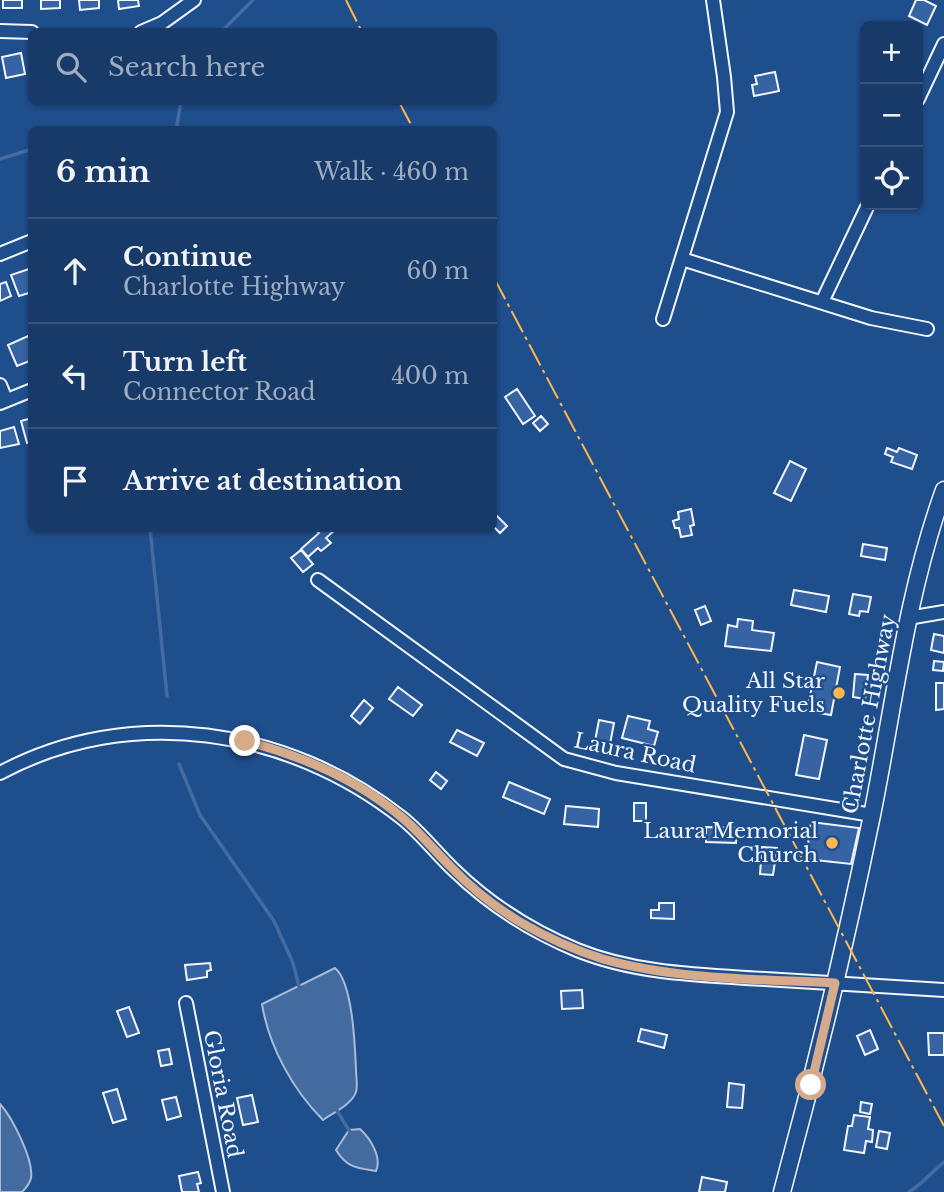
<!DOCTYPE html>
<meta charset="utf-8">
<style>
body{margin:0;font-family:"Libre Baskerville",serif;background:#20416f;color:#f1f3f6}
.controls{position:absolute;right:21px;top:21px;display:grid;overflow:hidden;border-radius:10px;box-shadow:0 2px 5px #0004}
.controls button{width:63px;height:63px;display:grid;place-items:center;padding:0;border:0;border-bottom:2px solid #36547d;background:#173a69;color:#f1f3f6;font:35px sans-serif}
.stop{position:absolute;width:21px;height:21px;margin:-16px;border:5px solid #d6ab8b;border-radius:50%;background:#fff}
.stop.end{background:#d6ab8b;border-color:#fff;box-shadow:0 2px 7px #0008}
.list{margin:0;padding:0;list-style:none}
h2{display:flex;justify-content:space-between;align-items:center;height:91px;margin:0;padding:0 28px;font-size:30px}
h2 small{font-size:23px;font-weight:400;color:#9eadc0}
.list li{display:grid;grid-template-columns:46px 1fr auto;gap:21px;align-items:center;box-sizing:border-box;height:105px;padding:0 28px;border-top:2px solid #36547d}
.list b{display:block;font-size:26px;white-space:nowrap}
.list p{margin:0;font-size:23px;white-space:nowrap;color:#9eadc0}
.list em{font-size:23px;font-style:normal;color:#9eadc0}
.icon{flex:none;width:38px;height:38px;fill:none;stroke:currentColor;stroke-width:2;stroke-linecap:round;stroke-linejoin:round}
.map{position:relative;flex:none;width:944px;height:1192px;overflow:hidden}
.search{position:absolute;background:#173a69;box-shadow:0 2px 5px #0004;left:28px;top:28px;width:469px;height:77px;display:flex;align-items:center;gap:18px;box-sizing:border-box;padding:0 24px;border-radius:10px;color:#9eadc0;font-size:26px}
.panel{position:absolute;background:#173a69;box-shadow:0 2px 5px #0004;left:28px;top:126px;width:469px;height:406px;border-radius:10px}
.map>svg:first-child{display:block}
</style>
<div class="map">
<svg width="944" height="1192" viewBox="0 0 944 1192">
<rect width="100%" height="100%" fill="#1f4e8c"/>
<path fill="#446ba0" stroke="#a8bbd7" stroke-width="2" d="M335,968c18,15 20,79 21,102 0,6 2,16 0,22 -4,12 -23,21 -33,28 -30,-30 -54,-73 -61,-116z
M0,1104c12,13 34,56 31,74 -1,5 -5,10 -9,14h-22z
M360,1129c11,10 22,29 16,42 -19,-3 -29,-3 -40,-21l13,-20z"/>
<g fill="none" stroke-linecap="round" stroke-linejoin="round">
<path stroke="#446ba0" stroke-width="3.5" d="M221,32l32,-32
M176,130l5,-28
M0,159l32,-10
M150,528l17,168
M179,764l21,51 74,106 19,42 7,27
M336,1109l14,23
M909,1192c13,-8 23,-20 35,-30"/>
</g>
<path fill="#3563a3" stroke="#f2f6ff" stroke-width="2" d="M3,0h19v8h-19z
M41,0h19v8l-19,1z
M79,0h20v8l-19,2z
M118,0h20l1,6 -20,3z
M916,0h8l12,6 -9,19 -18,-9z
M21,53l4,21 -19,4 -4,-21z
M775,72l4,19 -25,5 -2,-11 5,-1 -2,-8z
M32,268v24l-13,4 -8,-21z
M6,282l5,14 -11,5v-17z
M28,336l4,8v16l-15,6 -9,-21z
M517,389l18,27 -12,8 -18,-27z
M541,416l7,8 -8,7 -7,-8z
M32,418v23l-5,2 -6,-22z
M14,427l5,17 -19,4v-17z
M887,448l10,4 2,-4 18,7 -5,14 -21,-7 2,-5 -8,-3z
M790,461l16,8 -15,32 -17,-8z
M691,509l3,16 -4,1 2,9 -11,2 -2,-9h-4l-2,-7 6,-2 -1,-7z
M496,515l11,11 -7,7 -6,-6v-9z
M314,528h23l-11,10 5,5 -10,8 -3,-3 -10,9 -7,-8 18,-16z
M863,544l24,4 -2,12 -24,-4z
M301,550l12,14 -10,8 -12,-14z
M794,590l35,6 -3,16 -35,-7z
M853,594l18,3 -3,15 -8,-1 -1,5 -10,-2z
M705,606l6,15 -10,4 -6,-15z
M738,619l15,2 -1,9 22,3 -3,18 -46,-5 3,-21 9,2z
M934,634l10,2v17l-13,-3z
M934,661l10,1 -1,9 -10,-1z
M817,662l23,5 -9,48 -24,-4z
M855,674l13,1 -3,24 -12,-2z
M936,683h8v26l-8,1z
M398,687l24,18 -9,11 -24,-17z
M364,700l9,8 -13,16 -9,-8z
M628,716l22,5 -2,8 10,3 -4,14 -32,-8z
M599,720l15,3 -4,21 -15,-3z
M457,730l27,13 -7,13 -27,-14z
M804,735l23,5 -8,39 -23,-4z
M436,772l11,9 -6,8 -11,-9z
M509,782l41,17 -6,15 -41,-17z
M634,803h12v18h-12z
M566,806l33,3 -1,18 -34,-3z
M811,822l48,6 -8,36 -45,-5z
M706,827l31,1 -1,15 -30,-1z
M762,847l15,1 -4,27 -13,-1z
M659,903h15v16l-23,-1v-8h8z
M210,963l1,7 -4,1v6l-20,3 -2,-15z
M582,990l1,18 -21,1 -1,-18z
M129,1007l10,26 -12,4 -10,-26z
M641,1029l26,6 -3,13 -26,-7z
M870,1030l8,19 -13,6 -8,-19z
M928,1033h16v22h-15z
M169,1049l3,15 -11,2 -3,-15z
M729,1083l15,2 -2,23 -15,-1z
M117,1089l9,30 -13,4 -10,-30z
M252,1095l6,27 -15,3 -6,-27z
M176,1097l5,19 -14,4 -5,-20z
M861,1102l11,2 -2,10 -10,-2z
M854,1115l16,2 -2,12 5,1 -1,12 -6,-1 -2,12 -20,-3 4,-24h4z
M879,1131l11,2 -3,16 -11,-2z
M198,1172l3,11 -4,1 2,8h-17l-3,-16z
M702,1177l25,5 -2,10h-26z"/>
<g fill="none" stroke-linecap="round" stroke-linejoin="round">
<defs>
<path id="minor" d="M0,31l32,1
M141,32l21,-9 32,-23
M918,99l26,-55
M0,254l32,-13
M682,259l189,59 56,11
M822,302l46,-97
M663,319l64,-207 -3,-35 -11,-77
M0,385l6,15
M0,403l32,-13
M318,580l246,179 52,14 256,42
M908,618l36,-6
M0,773c130,-70 288,-45 402,45 19,15 34,35 52,52 36,35 77,61 123,80 59,24 125,25 188,29 59,4 119,7 179,11
M186,1003l37,189"/>
<path id="major" d="M782,1192c34,-125 64,-250 90,-377 22,-109 34,-220 72,-325"/>
</defs>
<use href="#minor" stroke="#f2f6ff" stroke-width="16"/>
<use href="#major" stroke="#f2f6ff" stroke-width="19"/>
<use href="#minor" stroke="#1f4e8c" stroke-width="12"/>
<use href="#major" stroke="#1f4e8c" stroke-width="16"/>
<path stroke="#ffb74d" stroke-width="2" stroke-dasharray="24 5 3.5 5" stroke-linecap="butt" d="M346,0l16,32
M399,102l15,28
M494,278l450,848"/>
</g>
<g fill="none" stroke-linecap="round" stroke-linejoin="round">
<path stroke="#d6ab8b" stroke-width="9" d="M245,741c58,15 114,39 160,79 16,14 30,31 45,46 20,21 45,41 70,56 26,15 54,28 83,37 73,21 156,20 232,24l-24,102"/>
</g>
<g fill="#ffb74d" stroke="#1f4e8c" stroke-width="2.5">
<circle cx="839" cy="693" r="7"/>
<circle cx="832" cy="843" r="7"/>
</g>
<g text-anchor="middle" dominant-baseline="central" stroke-width="5" stroke-linejoin="round" paint-order="stroke">
<g font-size="21" fill="#f2f6ff" stroke="#1f4e8c" text-anchor="end">
<text x="825" y="681">All Star<tspan x="825" dy="24">Quality Fuels</tspan></text>
<text x="818" y="831">Laura Memorial<tspan x="818" dy="24">Church</tspan></text>
</g>
<g font-size="21" fill="#f2f6ff" stroke="#1f4e8c">
<text transform="translate(869 714) rotate(-79)">Charlotte Highway</text>
<text transform="translate(635 753) rotate(12)">Laura Road</text>
<text transform="translate(223 1094) rotate(79)">Gloria Road</text>
</g>
</g>
</svg>
<div class="controls">
<button>+</button>
<button>−</button>
<button><svg class="icon" aria-label="locate" viewBox="0 0 24 24"><circle cx="12" cy="12" r="6"/><path d="M12 2v4M12 18v4M2 12h4M18 12h4"/></svg></button>
</div>
<div class="stop" style="left:811px;top:1085px"></div>
<div class="stop end" style="left:245px;top:741px"></div>
<div class="search"><svg class="icon" aria-label="search" viewBox="0 0 24 24"><circle cx="10" cy="10" r="6"/><path d="M15 15l6 6"/></svg>Search here</div>
<section class="panel">
<h2>6 min<small>Walk · 460 m</small></h2>
<ul class="list">
<li><svg class="icon" aria-label="ahead" viewBox="0 0 24 24"><path d="M12 20V5M6 11l6-6 6 6"/></svg><div><b>Continue</b><p>Charlotte Highway</p></div><em>60 m</em></li>
<li><svg class="icon" aria-label="left" viewBox="0 0 24 24"><path d="M17 20v-9H6M10 6l-5 5 5 5"/></svg><div><b>Turn left</b><p>Connector Road</p></div><em>400 m</em></li>
<li><svg class="icon" aria-label="arrive" viewBox="0 0 24 24"><path d="M6 21V4h12l-3 4 3 4H6"/></svg><div><b>Arrive at destination</b></div></li>
</ul>
</section>
</div>
